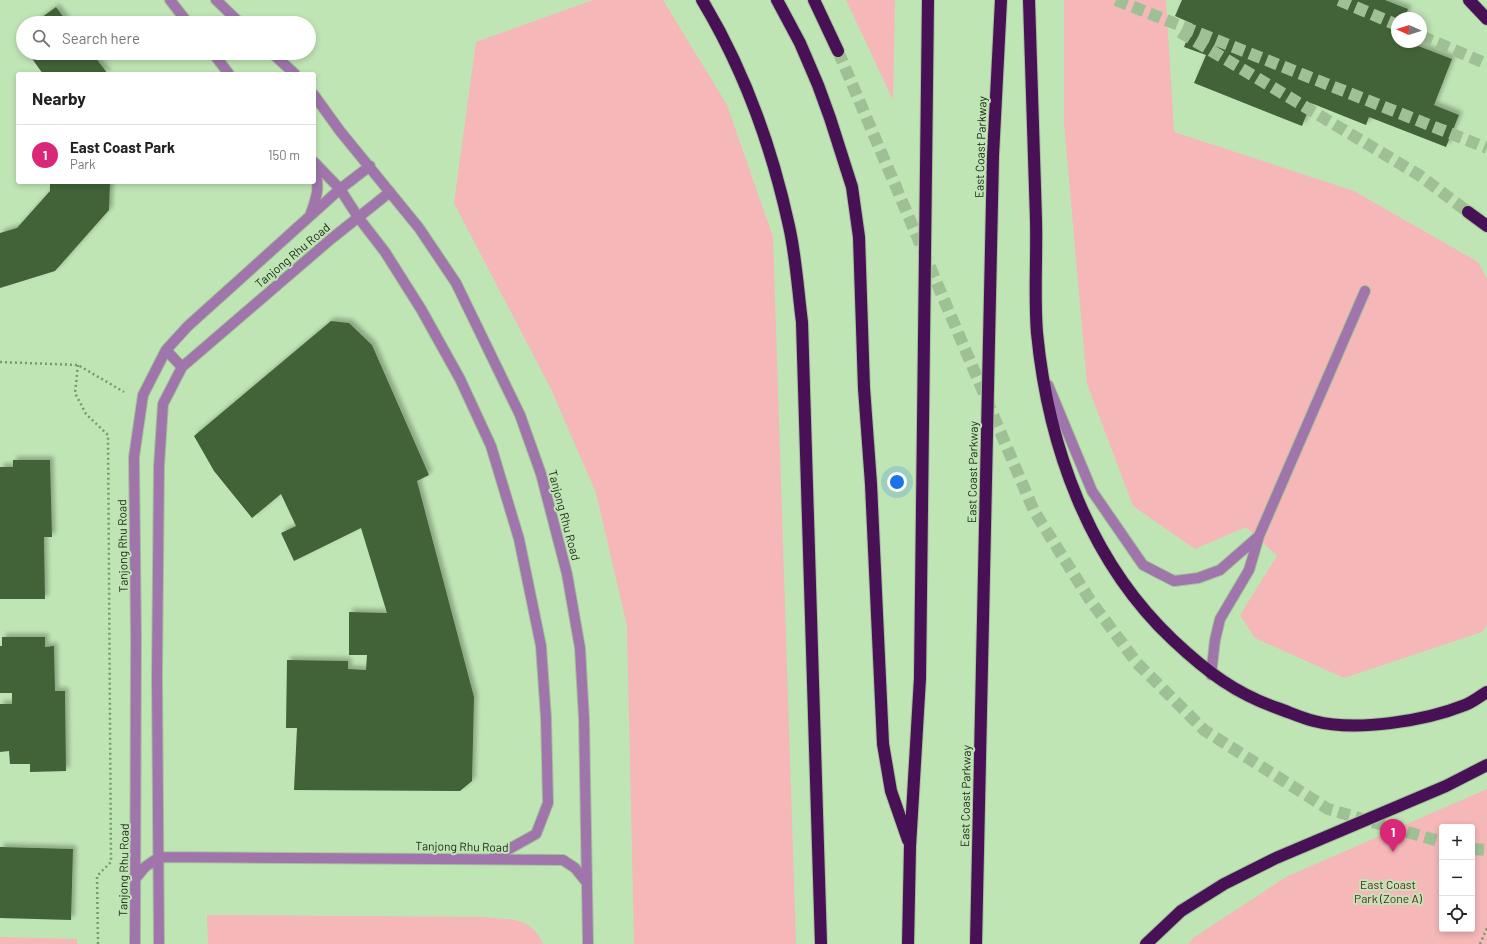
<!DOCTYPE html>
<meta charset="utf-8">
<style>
body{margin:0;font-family:Barlow,sans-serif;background:#f2f2f2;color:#222}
.controls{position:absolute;right:12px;bottom:12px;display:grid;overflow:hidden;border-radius:4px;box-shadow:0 2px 6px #0003}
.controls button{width:36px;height:36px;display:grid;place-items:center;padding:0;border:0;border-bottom:1px solid #e0e0e0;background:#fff;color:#222;font:20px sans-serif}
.compass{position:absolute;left:1391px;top:12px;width:36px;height:36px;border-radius:50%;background:#fff;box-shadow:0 2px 6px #0003;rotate:273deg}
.you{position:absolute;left:897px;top:482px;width:14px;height:14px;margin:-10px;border:3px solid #fff;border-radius:50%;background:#1a73e8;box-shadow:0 0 0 6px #1a73e833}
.badge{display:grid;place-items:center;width:26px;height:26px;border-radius:50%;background:#db2777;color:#fff;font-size:13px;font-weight:700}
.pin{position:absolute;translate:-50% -33px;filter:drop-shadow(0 1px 2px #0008)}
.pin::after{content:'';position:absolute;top:21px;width:14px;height:12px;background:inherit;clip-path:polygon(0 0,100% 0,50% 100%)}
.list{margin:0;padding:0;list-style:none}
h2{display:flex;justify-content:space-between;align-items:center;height:52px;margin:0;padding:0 16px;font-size:17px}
h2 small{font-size:13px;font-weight:400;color:#767676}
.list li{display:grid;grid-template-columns:26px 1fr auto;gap:12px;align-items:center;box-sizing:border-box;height:60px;padding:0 16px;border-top:1px solid #e0e0e0}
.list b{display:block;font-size:15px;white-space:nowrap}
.list p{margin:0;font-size:13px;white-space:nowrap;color:#767676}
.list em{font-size:13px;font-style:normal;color:#767676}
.icon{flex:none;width:22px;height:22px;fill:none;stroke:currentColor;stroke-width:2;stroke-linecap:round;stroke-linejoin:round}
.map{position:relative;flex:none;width:1487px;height:944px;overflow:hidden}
.search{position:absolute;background:#fff;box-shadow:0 2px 6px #0003;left:16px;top:16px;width:300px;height:44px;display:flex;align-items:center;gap:10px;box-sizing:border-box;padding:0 14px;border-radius:22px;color:#767676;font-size:15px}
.panel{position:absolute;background:#fff;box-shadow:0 2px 6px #0003;left:16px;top:72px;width:300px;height:112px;border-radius:4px}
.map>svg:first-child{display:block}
</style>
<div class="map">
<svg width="1487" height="944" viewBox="0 0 1487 944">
<defs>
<filter id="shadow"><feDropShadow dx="3.5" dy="-3.5" stdDeviation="2" flood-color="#0004"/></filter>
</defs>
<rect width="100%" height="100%" fill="#c0e5b5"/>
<path fill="#f5b7b7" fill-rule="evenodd" d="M593,0h70l64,105 46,132 23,707h-162l-7,-318 -31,-133 -45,-104 -97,-186 22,-161z
M846,0h49l-2,100z
M1064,0h102l8,132 180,59 124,71 9,17v346l-5,7 -138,46 -89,-40 -15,-23 37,-59 -31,-29 -51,22 -62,-43 -46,-122 -23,-261z
M1487,789v155h-299l5,-6 93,-61zM1442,827h30v102h-30z
M207,915l277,2c27,3 46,-1 59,27h-335z
M0,937l77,2v5h-77z"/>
<path fill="#426238" filter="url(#shadow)" d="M1182,0h203l23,9 -3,9h-8v24h11l44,17 -18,46 25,10 -13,32 -77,-30 -3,8 -55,-22 -9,23 -108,-43 12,-28 -22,-8 9,-23 -18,-8z
M56,7l12,16h-34z
M23,31v14l-7,-9z
M28,53h64l16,21h-65z
M50,182h60l-1,28 -54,61 -55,17v-55l17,-5 33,-37z
M331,321l18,2 23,22 57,130 -12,6 57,216 -2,84 -12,10 -166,-1 3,-62h-11l1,-68 61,1v8l18,1 1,-15h-18v-43l38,1 -26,-85 -67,33 -13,-28 15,-7 -15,-32 -29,24 -38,-47 -20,-35z
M13,460h37l2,77h-8l1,62h-45v-132h13z
M2,637h43v10l9,-1 1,45h10l1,80 -36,1v-8h-20l-1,-13 -9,1v-48h12v-11h-12v-47h2z
M0,847l73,2 -2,71 -71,-2z"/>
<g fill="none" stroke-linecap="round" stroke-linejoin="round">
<path stroke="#9fbf95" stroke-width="12" stroke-dasharray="12 6" stroke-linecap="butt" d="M1116,0l371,148
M1339,0l58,25
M1180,32l239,143 49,37
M1421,36l66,28
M838,51l196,460 56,89 47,63 67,67 124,79 114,33
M1472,849l15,1"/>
<defs>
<path id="minor" d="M170,0l18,23
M216,0l24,23
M213,53l16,21
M272,53l23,21
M314,95l26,36 79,97 37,55 64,132 21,59 26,100 13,74 4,71 4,225
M314,162l26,27 18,28 27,35 36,57 39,70 31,67 28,93 22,107 5,72 2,85 -12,31 -45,25
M310,216c6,-17 11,-30 4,-47
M166,350l16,17
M1048,385l44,106 51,74 31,16 24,-3 22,-8 39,-34
M1211,675l4,-35 5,-21 29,-49 10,-34 106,-245
M159,857l404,3 12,8 12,15
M136,878l9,-11 14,-10
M135,944l1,-305 -2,-182 9,-62 23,-45 22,-24 152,-137 30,-23
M159,944l-2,-268 2,-210 4,-62 19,-37 149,-128 59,-47"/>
<path id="highway" d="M702,0c41,68 70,148 87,226 7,31 9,65 13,96l19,622
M777,0l23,43 18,42 12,33 22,69 7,50 5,151 7,96 12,260 8,47 17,49
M814,0l24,51
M1029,0c2,73 5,147 7,220 1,38 -2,76 1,113 11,113 52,228 136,307 34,32 63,54 107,69 11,4 22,9 34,12 42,11 111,0 151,-16 8,-3 15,-9 22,-13
M1469,0l18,19
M1468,212l19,14
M908,944l2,-97 10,-169 8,-678
M976,944l17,-788 8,-156
M1146,944l35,-33 43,-27 52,-26 170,-72 41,-21"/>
</defs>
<use href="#minor" stroke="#a2c398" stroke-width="12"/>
<use href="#highway" stroke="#a2c398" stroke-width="14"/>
<path stroke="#7b9672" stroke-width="2.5" stroke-dasharray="2 3" stroke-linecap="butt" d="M0,362l78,3 46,27
M78,365l-3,28 11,21 22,21 3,427 -14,14 1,68
M1480,944l7,-16"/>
<use href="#minor" stroke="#9f75ab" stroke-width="10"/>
<use href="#highway" stroke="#481156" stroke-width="12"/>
</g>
<g text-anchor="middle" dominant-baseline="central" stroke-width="4" stroke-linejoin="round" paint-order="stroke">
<g font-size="12" fill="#1a2715" stroke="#c0e5b5">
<text transform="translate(980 147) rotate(-88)">East Coast Parkway</text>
<text transform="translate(292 255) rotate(-40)">Tanjong Rhu Road</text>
<text transform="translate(972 472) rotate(-89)">East Coast Parkway</text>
<text transform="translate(565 515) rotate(75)">Tanjong Rhu Road</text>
<text transform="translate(122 546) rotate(-91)">Tanjong Rhu Road</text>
<text transform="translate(965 796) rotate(-89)">East Coast Parkway</text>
<text transform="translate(462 846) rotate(1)">Tanjong Rhu Road</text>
<text transform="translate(123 870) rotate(-89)">Tanjong Rhu Road</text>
</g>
<g font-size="12" fill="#631922" stroke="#c0e5b5">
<text x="1388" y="884">East Coast<tspan x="1388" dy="14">Park (Zone A)</tspan></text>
</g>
</g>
</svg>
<div class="controls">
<button>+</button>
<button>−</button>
<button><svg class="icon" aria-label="locate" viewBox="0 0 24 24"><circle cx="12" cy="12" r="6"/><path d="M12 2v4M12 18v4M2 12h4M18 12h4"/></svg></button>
</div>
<svg class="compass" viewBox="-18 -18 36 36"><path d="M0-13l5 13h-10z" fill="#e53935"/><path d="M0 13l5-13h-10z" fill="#767676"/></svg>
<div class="you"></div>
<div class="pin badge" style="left:1393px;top:852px">1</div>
<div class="search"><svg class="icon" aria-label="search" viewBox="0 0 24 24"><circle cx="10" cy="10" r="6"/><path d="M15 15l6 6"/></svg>Search here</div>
<section class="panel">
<h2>Nearby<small></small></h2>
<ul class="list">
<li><span class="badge">1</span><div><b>East Coast Park</b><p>Park</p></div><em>150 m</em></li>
</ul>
</section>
</div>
